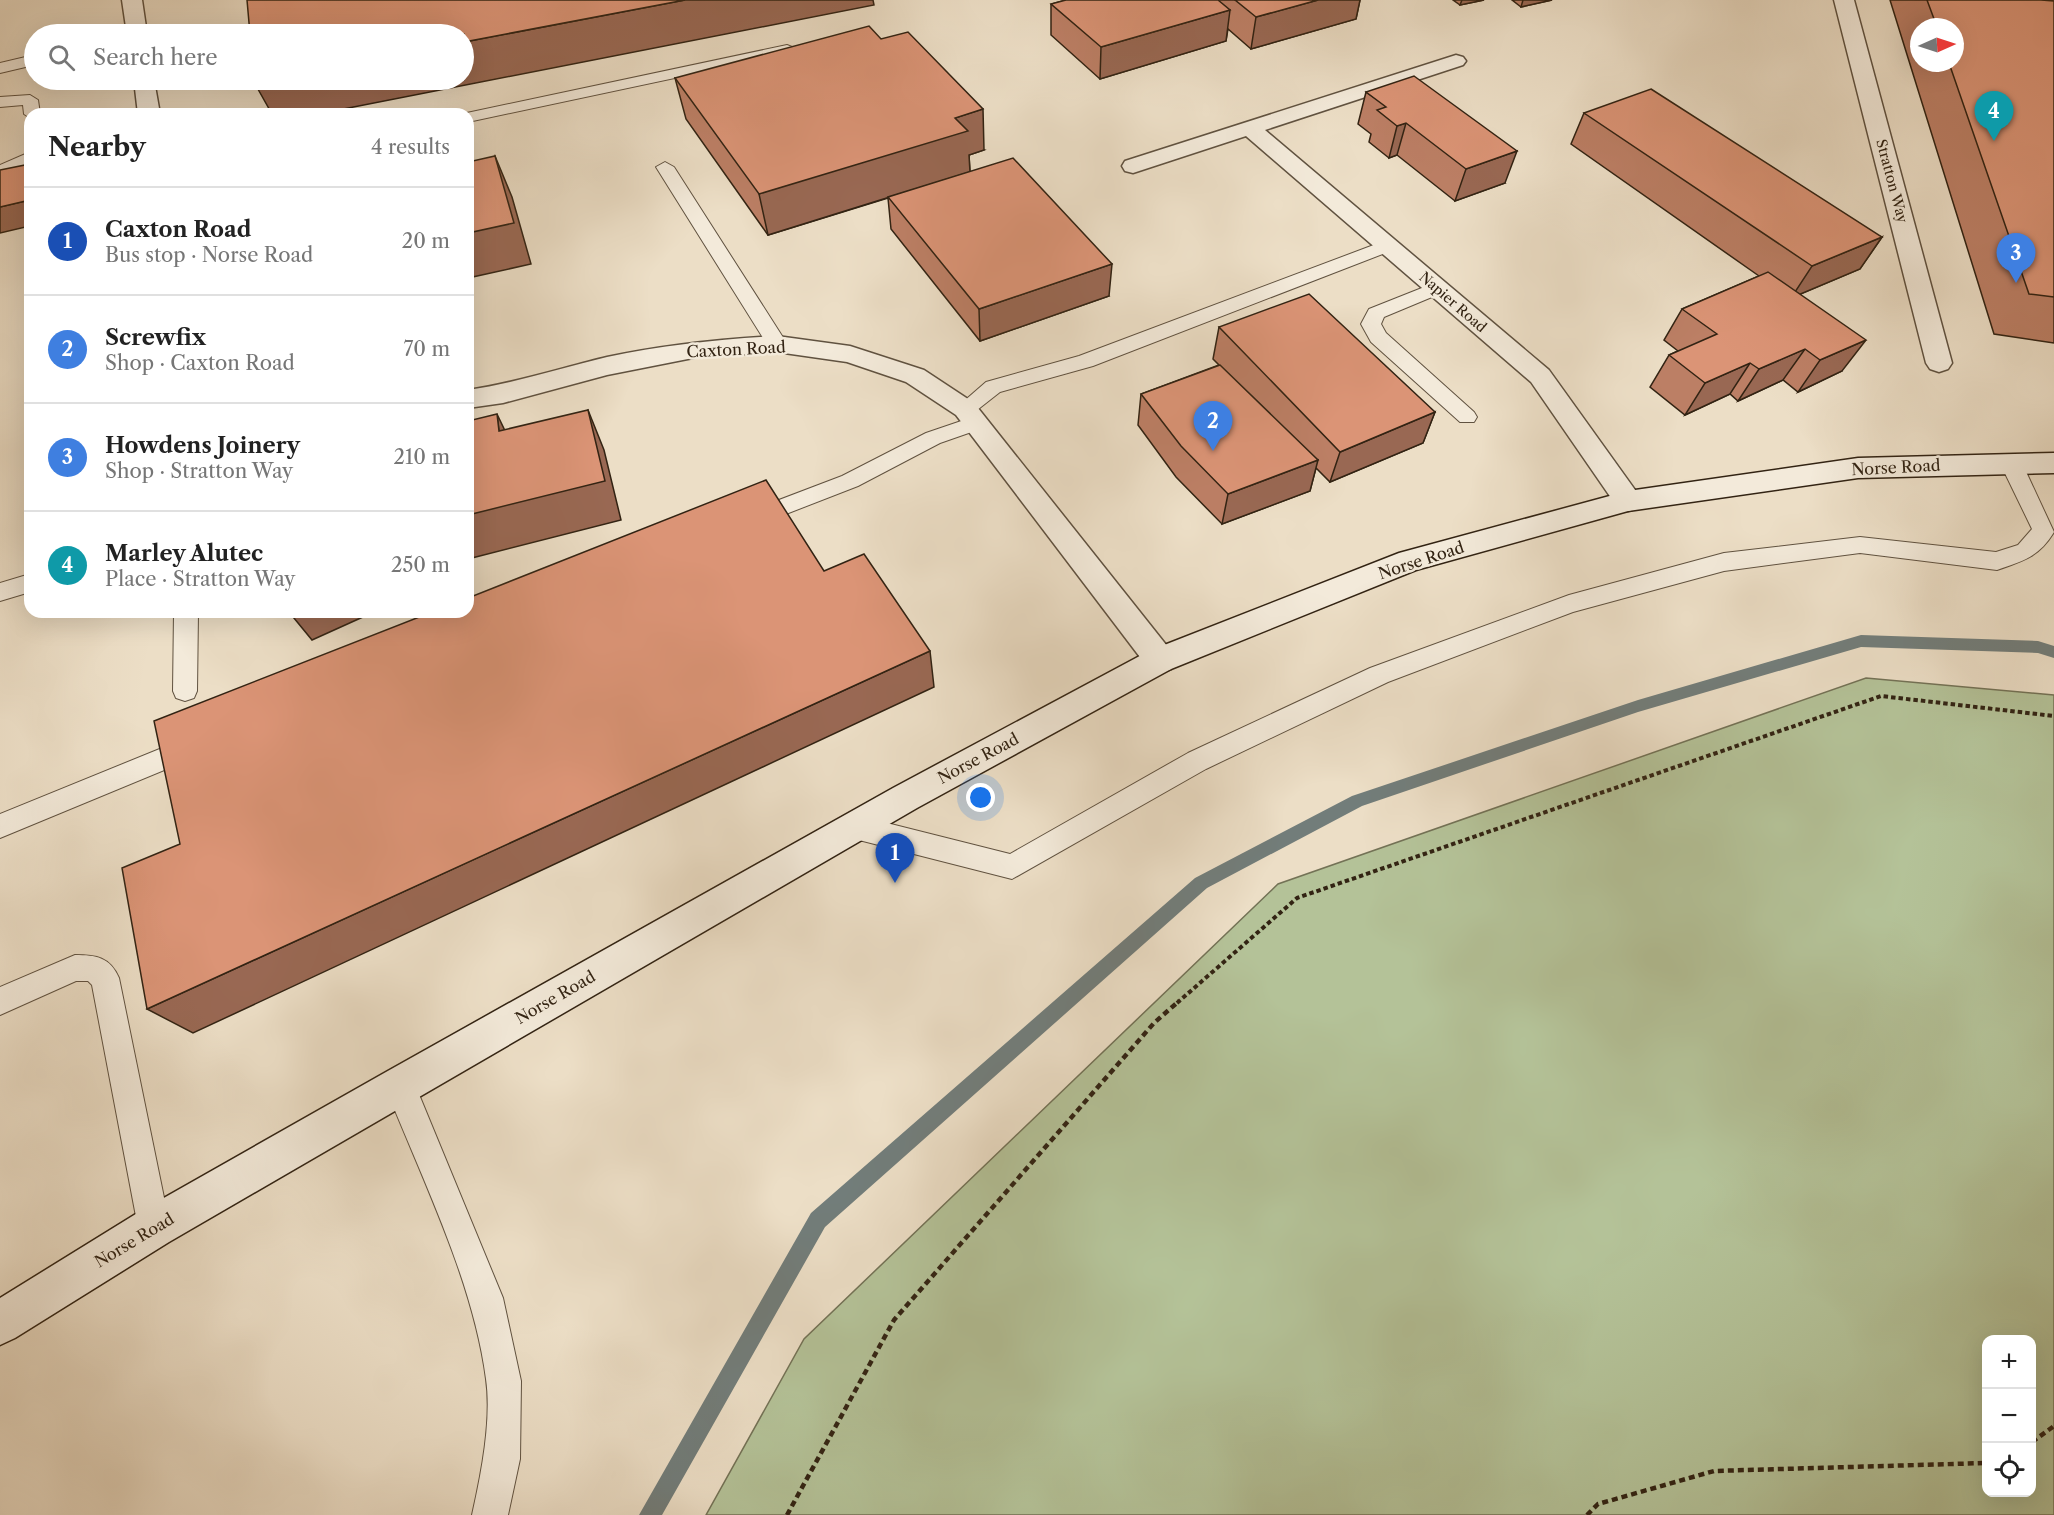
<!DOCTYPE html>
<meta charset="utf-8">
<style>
body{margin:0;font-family:"Libre Caslon Text",serif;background:#f6f6f6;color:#222}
.controls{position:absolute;right:18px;bottom:18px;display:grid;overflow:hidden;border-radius:12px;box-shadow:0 6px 24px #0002}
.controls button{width:54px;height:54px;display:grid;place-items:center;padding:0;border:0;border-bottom:2px solid #e0e0e0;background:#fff;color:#222;font:30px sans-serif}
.compass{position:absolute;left:1910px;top:18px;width:54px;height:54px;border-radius:50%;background:#fff;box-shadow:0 6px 24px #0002;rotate:87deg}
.you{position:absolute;left:981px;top:798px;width:21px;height:21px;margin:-15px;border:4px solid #fff;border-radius:50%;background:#1a73e8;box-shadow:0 0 0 9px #1a73e833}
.badge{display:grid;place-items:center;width:39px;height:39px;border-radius:50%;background:#8f2418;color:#fff;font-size:20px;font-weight:700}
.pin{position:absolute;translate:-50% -50px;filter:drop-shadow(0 2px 3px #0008)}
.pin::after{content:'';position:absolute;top:32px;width:21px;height:18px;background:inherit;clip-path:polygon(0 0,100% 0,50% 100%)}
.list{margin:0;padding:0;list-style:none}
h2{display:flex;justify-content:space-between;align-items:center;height:78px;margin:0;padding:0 24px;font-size:26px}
h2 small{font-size:20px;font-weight:400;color:#767676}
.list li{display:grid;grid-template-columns:39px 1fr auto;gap:18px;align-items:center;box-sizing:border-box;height:108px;padding:0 24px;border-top:2px solid #e0e0e0}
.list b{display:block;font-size:22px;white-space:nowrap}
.list p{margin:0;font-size:20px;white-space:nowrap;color:#767676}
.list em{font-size:20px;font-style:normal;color:#767676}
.icon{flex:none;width:33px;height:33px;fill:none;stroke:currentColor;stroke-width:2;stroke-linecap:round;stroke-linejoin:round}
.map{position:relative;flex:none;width:2054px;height:1515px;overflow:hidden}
.search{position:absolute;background:#fff;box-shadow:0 6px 24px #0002;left:24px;top:24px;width:450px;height:66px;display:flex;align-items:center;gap:15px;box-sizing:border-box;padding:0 21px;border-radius:33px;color:#767676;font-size:22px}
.panel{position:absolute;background:#fff;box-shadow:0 6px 24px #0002;left:24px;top:108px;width:450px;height:510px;border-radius:18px}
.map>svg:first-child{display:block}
</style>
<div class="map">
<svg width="2054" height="1515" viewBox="0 0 2054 1515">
<rect width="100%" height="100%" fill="#ecdec6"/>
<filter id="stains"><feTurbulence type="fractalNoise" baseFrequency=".00333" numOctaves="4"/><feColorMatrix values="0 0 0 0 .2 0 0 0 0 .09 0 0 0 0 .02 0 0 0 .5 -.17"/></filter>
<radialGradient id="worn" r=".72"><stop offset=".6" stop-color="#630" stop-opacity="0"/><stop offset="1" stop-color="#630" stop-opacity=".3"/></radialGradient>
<path fill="#b4c298" stroke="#737256" stroke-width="1.5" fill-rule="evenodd" d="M1866,678l188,17v820h-1348l98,-176 474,-455zM1986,1340h46v152h-46z"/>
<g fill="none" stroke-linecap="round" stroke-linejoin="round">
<path fill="#727d7a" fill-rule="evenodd" d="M1861,635l177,6 16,5v12l-16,-5 -177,-6 -223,65 -276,94 -155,82 -382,339 -163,288h-23l172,-302 384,-335 157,-82 286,-96z"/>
<defs>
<path id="lane" d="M787,45l5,2 3,3 -3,3 -324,69v-8h-6z
M34,55v10l-34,8v-10z
M30,95l8,5 2,14h-10v4l-6,-4 -1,-9 -23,2v-10z
M30,152v11l-30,13v-11z
M665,162l9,5 110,172 3,5 -3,5h-14l-114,-182z
M1387,240l6,2 3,4 -3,4 -300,116 -93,26 -28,22h-14l-3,-5 31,-27 93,-26z
M1437,282l9,6 -2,4 -60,25 -3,7 5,9 88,79 3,5 -3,5h-14l-89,-80 -10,-18 8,-15z
M976,416l7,2 3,5 -3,5 -43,15 -82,43 -108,42 -8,-2 -3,-6 3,-6 100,-38 84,-43z
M2011,455l8,3 3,5 32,69c-15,25 -31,29 -57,38l-137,-17 -136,18 -151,41 -185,70 -182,87 -194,110 -157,-40 -9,-4 -4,-8 4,-8 9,-4 155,39 178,-101 182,-85 199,-73 155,-42 136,-16 136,15 22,-7 14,-16 -32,-66 3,-5z
M30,574v18l-30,9v-18z
M174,612h24l-1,79 -3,7 -9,3 -9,-3 -3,-7z
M194,735l9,3 4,8 -4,8 -203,84v-24z
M75,955c21,0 35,2 44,23l51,249 -5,11 -11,5 -11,-5 -5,-11 -46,-242 -4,-4h-12l-76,34v-28z
M400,1071l11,4 92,223 18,83 -1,78 -12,56h-36c9,-40 20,-95 14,-136 -13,-99 -64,-200 -101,-293l4,-11z"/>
<path id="street" d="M122,0h20l5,34h-20z
M1834,0h20l98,363 -4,6 -9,3 -9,-3 -4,-6z
M1456,55l7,2 3,4 -3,4 -198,65 284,240 89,124 4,7 -4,7 -10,3 -10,-3 -87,-126 -285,-246 -113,37 -8,-2 -3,-5 3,-5z
M134,80h20l6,34h-22z
M777,336l73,10 74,24 50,33 197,248 5,9 -5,9 -11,4 -11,-4 -193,-254 -50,-33 -59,-20 -70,-10 -79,5 -91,18 -104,28 -35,5v-18c48,-7 93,-22 139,-33 57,-12 113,-18 170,-21z"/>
<path id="secondary" d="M2054,453v20l-196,5 -230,33 -212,59 -245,99 -254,139 -748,434 -154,96 -15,7v-47l139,-86 247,-140 507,-284 256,-137 250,-98 229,-62 230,-33z"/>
</defs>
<use href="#lane" stroke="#605240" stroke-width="2"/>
<use href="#street" stroke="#605240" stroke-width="3"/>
<use href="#secondary" stroke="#322313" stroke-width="3"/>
<path stroke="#322313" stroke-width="4" stroke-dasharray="4.5 3" stroke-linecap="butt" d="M1177,1003l120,-105 584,-202 173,20"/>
<path stroke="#322313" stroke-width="4.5" stroke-dasharray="6 4" stroke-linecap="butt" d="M2032,1442l22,-16
M787,1515l107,-195 260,-297 25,-22
M1587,1515l11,-11 116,-33 272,-8"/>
<use href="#lane" fill="#f3eada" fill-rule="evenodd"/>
<use href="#street" fill="#f3eada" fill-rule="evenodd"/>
<use href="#secondary" fill="#f3eada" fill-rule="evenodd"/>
</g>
<path fill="#bc7f65" stroke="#322313" stroke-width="1.5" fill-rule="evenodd" d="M1066,0h294l-4,19 -105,30 -23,-20 -2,12 -126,38 -49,-44v-31z
M1453,0h31l-24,5z
M1512,0h40l-31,7z
M1890,0h151l13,1v342l-60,-9zM1919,27h36v36h-36z
M675,78l309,72 -15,5 1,17 139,124 -129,45 -89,-112 -3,-31 -120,37 -82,-116z
M1366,92l139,91 -50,18 -58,-46 -8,3 -20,-16 2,-8 -13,-10z
M1584,113l298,124 -22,32 -60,25 42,77 -44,21 -15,-12 -45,21 -8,-7 -45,21 -35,-28 19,-32 9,-4 -14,-11 18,-31 77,-33 -188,-132z
M1219,327l216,85 -12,31 -93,39 -14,-14 -6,23 -88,33 -46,-47 -38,-52 3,-31 78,-29 -6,-6z"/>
<path fill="#996853" stroke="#322313" stroke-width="1.5" d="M685,0h188l1,5 -556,109h-46l-18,-32 11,-2h199v-38z
M1318,0h42l-4,19 -105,30 5,-32z
M1462,0h22l-24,5z
M1523,0h29l-31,7z
M1230,10l-4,31 -126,38 1,-32z
M983,109l1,41 -15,5 1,17 -202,63 -9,-41 196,-76z
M1406,123l-9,32 -8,3 8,-32z
M1517,151l-12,32 -50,18 11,-32z
M495,156l17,41 19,67 -63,14v-45z
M30,200v26l-30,7v-26z
M1882,237l-22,32 -69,29 21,-32z
M1112,264l-3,32 -129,45 -1,-32z
M1866,340l-24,31 -44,21 22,-32z
M1805,349l-22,31 -45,21 21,-32z
M1750,363l-20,31 -45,21 20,-32z
M588,410l16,40 17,70 -153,39v-44z
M1435,412l-12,31 -93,39 10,-30z
M497,414l19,40 -17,-23z
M1318,460l-8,31 -88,33 6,-30z
M289,612h85l-62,28z
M930,651l4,36 -741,346 -46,-24z"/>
<path fill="#db9476" stroke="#322313" stroke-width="1.5" d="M247,0h438l-221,42v-8h-214z
M1066,0h152l12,10 -129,37 -50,-43z
M1235,0h83l-62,17z
M1927,0h114l13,1v296l-25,-3 -80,-231h6v-36h-18z
M869,26l12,13 27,-7 75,77 -28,9 13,13 -209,63 -84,-116z
M1414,76l103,75 -51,18 -60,-46 -9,3 -20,-16 9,-3 -20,-15z
M254,80h11l-11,2z
M1651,89l231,148 -70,29 -228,-153z
M427,111l1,3h-17z
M495,156l19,67 -46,10v-71z
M1013,158l99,106 -133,45 -91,-112z
M30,164v36l-30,7v-37z
M1768,272l98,68 -46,20 -15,-11 -46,20 -9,-6 -45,20 -36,-28 48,-21 -35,-25z
M1309,294l126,118 -95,40 -121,-125z
M1220,365l98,95 -90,34 -47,-48 -40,-52z
M588,410l17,71 -137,34v-94l29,-7 2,17z
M766,480l58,91 40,-17 66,97 -783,358 -25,-141 58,-24 -26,-123 278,-109h36v-14z"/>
<g text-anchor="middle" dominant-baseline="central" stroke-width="5" stroke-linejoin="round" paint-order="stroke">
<g font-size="14" fill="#322313" stroke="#f3eada">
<text transform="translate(1892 181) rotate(75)">Stratton Way</text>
<text transform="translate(1453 302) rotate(41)">Napier Road</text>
</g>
<g font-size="16" fill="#322313" stroke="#f3eada">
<text transform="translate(736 349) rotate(-3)">Caxton Road</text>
<text transform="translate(1896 467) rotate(-3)">Norse Road</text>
<text transform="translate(1421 560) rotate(-18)">Norse Road</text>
<text transform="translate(978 758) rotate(-28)">Norse Road</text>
<text transform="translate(555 997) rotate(-30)">Norse Road</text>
<text transform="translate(134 1240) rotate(-31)">Norse Road</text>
</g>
</g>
<rect width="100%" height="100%" filter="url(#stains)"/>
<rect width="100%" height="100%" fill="url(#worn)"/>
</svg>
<div class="controls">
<button>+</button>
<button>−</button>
<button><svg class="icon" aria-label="locate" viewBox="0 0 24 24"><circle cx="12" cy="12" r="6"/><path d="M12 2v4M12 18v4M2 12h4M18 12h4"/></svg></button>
</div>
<svg class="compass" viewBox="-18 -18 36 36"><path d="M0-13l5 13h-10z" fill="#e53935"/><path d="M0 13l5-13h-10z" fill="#767676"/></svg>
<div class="you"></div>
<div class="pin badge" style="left:895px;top:883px;background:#1a4fb4">1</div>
<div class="pin badge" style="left:1213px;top:451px;background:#3f7fe0">2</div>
<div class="pin badge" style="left:2016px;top:283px;background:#3f7fe0">3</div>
<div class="pin badge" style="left:1994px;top:141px;background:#0f9aa8">4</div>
<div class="search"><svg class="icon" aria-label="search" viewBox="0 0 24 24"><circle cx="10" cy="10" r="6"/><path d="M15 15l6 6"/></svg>Search here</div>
<section class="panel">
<h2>Nearby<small>4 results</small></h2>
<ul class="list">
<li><span class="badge" style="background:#1a4fb4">1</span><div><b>Caxton Road</b><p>Bus stop · Norse Road</p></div><em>20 m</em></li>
<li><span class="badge" style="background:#3f7fe0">2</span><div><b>Screwfix</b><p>Shop · Caxton Road</p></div><em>70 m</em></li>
<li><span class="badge" style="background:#3f7fe0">3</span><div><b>Howdens Joinery</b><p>Shop · Stratton Way</p></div><em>210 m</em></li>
<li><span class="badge" style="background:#0f9aa8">4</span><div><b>Marley Alutec</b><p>Place · Stratton Way</p></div><em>250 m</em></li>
</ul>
</section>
</div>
